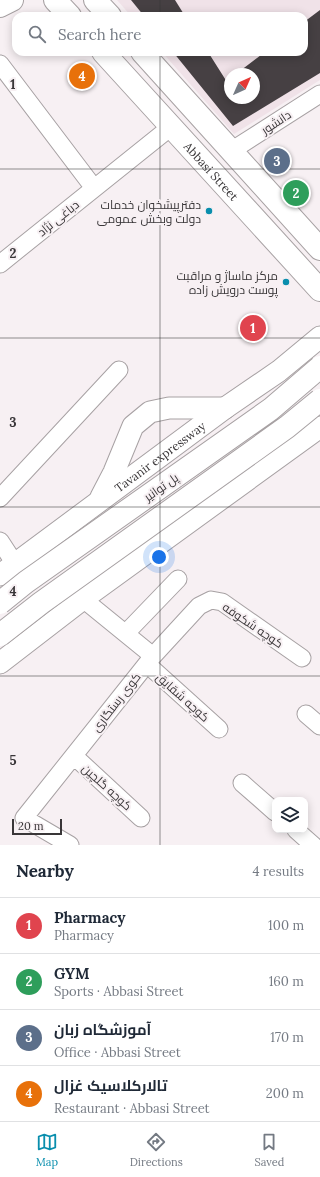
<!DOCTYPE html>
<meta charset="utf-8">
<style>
body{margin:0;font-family:Lora,Cairo,serif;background:#f2f2f3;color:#1f2937}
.controls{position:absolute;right:12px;bottom:12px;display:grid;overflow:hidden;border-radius:8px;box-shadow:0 2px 10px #0003}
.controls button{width:36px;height:36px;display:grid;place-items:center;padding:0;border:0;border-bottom:1px solid #e0e1e3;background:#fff;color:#1f2937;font:20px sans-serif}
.compass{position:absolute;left:224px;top:68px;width:36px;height:36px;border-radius:50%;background:#fff;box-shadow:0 2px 10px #0003;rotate:45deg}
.scale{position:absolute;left:12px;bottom:10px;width:50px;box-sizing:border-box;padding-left:4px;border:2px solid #393638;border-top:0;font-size:11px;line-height:14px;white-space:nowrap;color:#393638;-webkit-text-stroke:3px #f7f0f3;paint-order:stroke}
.you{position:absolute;left:159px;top:557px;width:14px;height:14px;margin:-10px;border:3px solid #fff;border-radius:50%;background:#1a73e8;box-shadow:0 0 0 6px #1a73e833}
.badge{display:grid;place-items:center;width:26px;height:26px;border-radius:50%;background:#098ead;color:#fff;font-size:13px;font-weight:700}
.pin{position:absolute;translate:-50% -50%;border:2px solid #fff;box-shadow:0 1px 4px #0006}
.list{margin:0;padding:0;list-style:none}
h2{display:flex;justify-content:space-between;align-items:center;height:52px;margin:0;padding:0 16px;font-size:17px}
h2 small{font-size:13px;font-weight:400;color:#747a83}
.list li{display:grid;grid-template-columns:26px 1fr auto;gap:12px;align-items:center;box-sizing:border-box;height:56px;padding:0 16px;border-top:1px solid #e0e1e3}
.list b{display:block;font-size:15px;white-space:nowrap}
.list p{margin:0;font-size:13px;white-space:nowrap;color:#747a83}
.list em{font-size:13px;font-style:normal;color:#747a83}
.icon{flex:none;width:22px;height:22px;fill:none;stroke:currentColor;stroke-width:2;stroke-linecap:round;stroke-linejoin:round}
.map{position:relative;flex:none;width:320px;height:845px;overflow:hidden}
.search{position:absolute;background:#fff;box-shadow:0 2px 10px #0003;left:12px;right:12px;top:12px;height:44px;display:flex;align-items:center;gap:10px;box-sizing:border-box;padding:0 14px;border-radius:12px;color:#747a83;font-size:15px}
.sheet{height:276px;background:#fff}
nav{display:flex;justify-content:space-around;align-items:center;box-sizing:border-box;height:56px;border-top:1px solid #e0e1e3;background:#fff;font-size:11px;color:#747a83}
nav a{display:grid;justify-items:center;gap:2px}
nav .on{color:#098ead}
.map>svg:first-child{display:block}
</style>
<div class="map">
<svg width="320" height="845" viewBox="0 0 320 845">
<rect width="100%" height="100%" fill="#f7f0f3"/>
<path fill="#f0e2e8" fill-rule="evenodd" d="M117,0h203v80l-86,54 -72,-82h142v-36h-173zM230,74h24v24h-24z"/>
<path fill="#464043" d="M131,0h44l10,16h-41z
M320,10v63l-87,53 -60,-74h35l19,30 3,-3v19h24v-24h-18l29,-22h39v-30z"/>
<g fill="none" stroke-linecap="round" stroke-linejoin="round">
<defs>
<path id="minor" d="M0,64l94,124
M231,151l89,-57
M0,264l172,-138
M0,498l119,-128
M0,541l15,23
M83,599l70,57
M126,633l52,-54
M147,664l72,65
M306,714l14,12
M74,756l67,62
M242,783l33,29
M296,830l17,15
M70,845l-46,-27 129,-162 46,-50 12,-6 11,2 80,56"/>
<g id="tertiary">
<path d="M101,497l13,-25 19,-46 17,-14 19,-4h56"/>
<path id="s1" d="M0,575l225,-167 54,-37 41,-34"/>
<path d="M0,663l83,-64 237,-172"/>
</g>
<path id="secondary" d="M0,6l12,-6"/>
<g id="primary">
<path d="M55,0l15,16"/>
<path d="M95,0l15,16"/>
<path id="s2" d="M103,52l217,238"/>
<path d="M142,52l178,197"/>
</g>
</defs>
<use href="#minor" stroke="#a7a1a3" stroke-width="19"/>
<use href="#tertiary" stroke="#a7a1a3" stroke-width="23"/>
<use href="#secondary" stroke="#a7a1a3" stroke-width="24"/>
<use href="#primary" stroke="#a7a1a3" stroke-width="24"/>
<use href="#minor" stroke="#fff" stroke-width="17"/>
<use href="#tertiary" stroke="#fff" stroke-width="21"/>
<use href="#secondary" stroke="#fff" stroke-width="22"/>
<use href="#primary" stroke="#fff" stroke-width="22"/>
<defs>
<path id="trunk-bridge" d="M0,603l26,-21 245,-173 49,-42
M0,635l41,-32 246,-176 33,-27"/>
</defs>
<use href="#trunk-bridge" stroke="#a7a1a3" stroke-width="24" stroke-linecap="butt"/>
<use href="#trunk-bridge" stroke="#fff" stroke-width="22"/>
</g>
<path fill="none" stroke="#393638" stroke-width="1" stroke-opacity="0.55" d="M160,0v16M160,52v793M0,169h320M0,338h320M0,507h320M0,676h320"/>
<g fill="#098ead" stroke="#f7f0f3" stroke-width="1.5">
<circle cx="209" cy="211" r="4"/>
<circle cx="286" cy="282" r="4"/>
</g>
<g text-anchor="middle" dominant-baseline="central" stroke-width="4" stroke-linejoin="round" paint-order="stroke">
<g font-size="12" fill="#393638" stroke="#f7f0f3">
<text transform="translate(276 122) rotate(-33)">دانشور</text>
<text stroke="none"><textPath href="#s2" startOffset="161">Abbasi Street</textPath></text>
<text transform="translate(58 218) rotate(-39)">دباغی نژاد</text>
<text stroke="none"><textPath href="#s1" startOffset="199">Tavanir expressway</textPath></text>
<text transform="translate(161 487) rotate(-35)">پل توانیر</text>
<text transform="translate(253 625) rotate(34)">کوچه شکوفه</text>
<text transform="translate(183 697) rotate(42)">کوچه شقایق</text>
<text transform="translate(116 702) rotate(-52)">کوی رستگاری</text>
<text transform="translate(107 787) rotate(42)">کوچه گلچین</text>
</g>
<g font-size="12" fill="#393638" stroke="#f7f0f3" text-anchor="end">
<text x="201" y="204">دفترپیشخوان خدمات<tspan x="201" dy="14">دولت وبخش عمومی</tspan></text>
<text x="278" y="275">مرکز ماساژ و مراقبت<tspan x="278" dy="14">پوست درویش زاده</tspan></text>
</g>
</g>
<g font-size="13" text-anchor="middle" font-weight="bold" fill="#393638" stroke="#f7f0f3" stroke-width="4" stroke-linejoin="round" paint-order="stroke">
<text x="13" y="89">1</text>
<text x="13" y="258">2</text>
<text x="13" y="427">3</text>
<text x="13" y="596">4</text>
<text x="13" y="765">5</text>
</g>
</svg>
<div class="controls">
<button><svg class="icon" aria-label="layers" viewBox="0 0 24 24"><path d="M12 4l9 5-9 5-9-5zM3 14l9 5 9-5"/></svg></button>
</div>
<svg class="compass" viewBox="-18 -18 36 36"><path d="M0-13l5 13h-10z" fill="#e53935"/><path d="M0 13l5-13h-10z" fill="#747a83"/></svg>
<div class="scale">20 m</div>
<div class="you"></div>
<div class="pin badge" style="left:253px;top:328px;background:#e0444e">1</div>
<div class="pin badge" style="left:296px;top:193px;background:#2e9e5b">2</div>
<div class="pin badge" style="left:277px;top:161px;background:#5c6f8a">3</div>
<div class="pin badge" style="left:82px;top:76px;background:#e8710a">4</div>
<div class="search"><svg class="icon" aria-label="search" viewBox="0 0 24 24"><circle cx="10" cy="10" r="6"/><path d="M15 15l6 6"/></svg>Search here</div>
</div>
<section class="sheet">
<h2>Nearby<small>4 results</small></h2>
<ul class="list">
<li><span class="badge" style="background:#e0444e">1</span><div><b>Pharmacy</b><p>Pharmacy</p></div><em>100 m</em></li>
<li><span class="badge" style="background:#2e9e5b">2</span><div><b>GYM</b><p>Sports · Abbasi Street</p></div><em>160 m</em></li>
<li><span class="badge" style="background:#5c6f8a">3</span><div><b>آموزشگاه زبان</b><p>Office · Abbasi Street</p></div><em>170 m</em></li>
<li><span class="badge" style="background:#e8710a">4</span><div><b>تالارکلاسیک غزال</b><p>Restaurant · Abbasi Street</p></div><em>200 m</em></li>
</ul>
</section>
<nav>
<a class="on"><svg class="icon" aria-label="map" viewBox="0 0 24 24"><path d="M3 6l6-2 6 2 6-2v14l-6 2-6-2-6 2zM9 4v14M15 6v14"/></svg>Map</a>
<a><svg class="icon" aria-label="directions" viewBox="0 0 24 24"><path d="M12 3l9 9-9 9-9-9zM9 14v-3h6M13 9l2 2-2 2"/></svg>Directions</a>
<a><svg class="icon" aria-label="saved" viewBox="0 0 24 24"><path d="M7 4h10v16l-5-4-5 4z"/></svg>Saved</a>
</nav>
